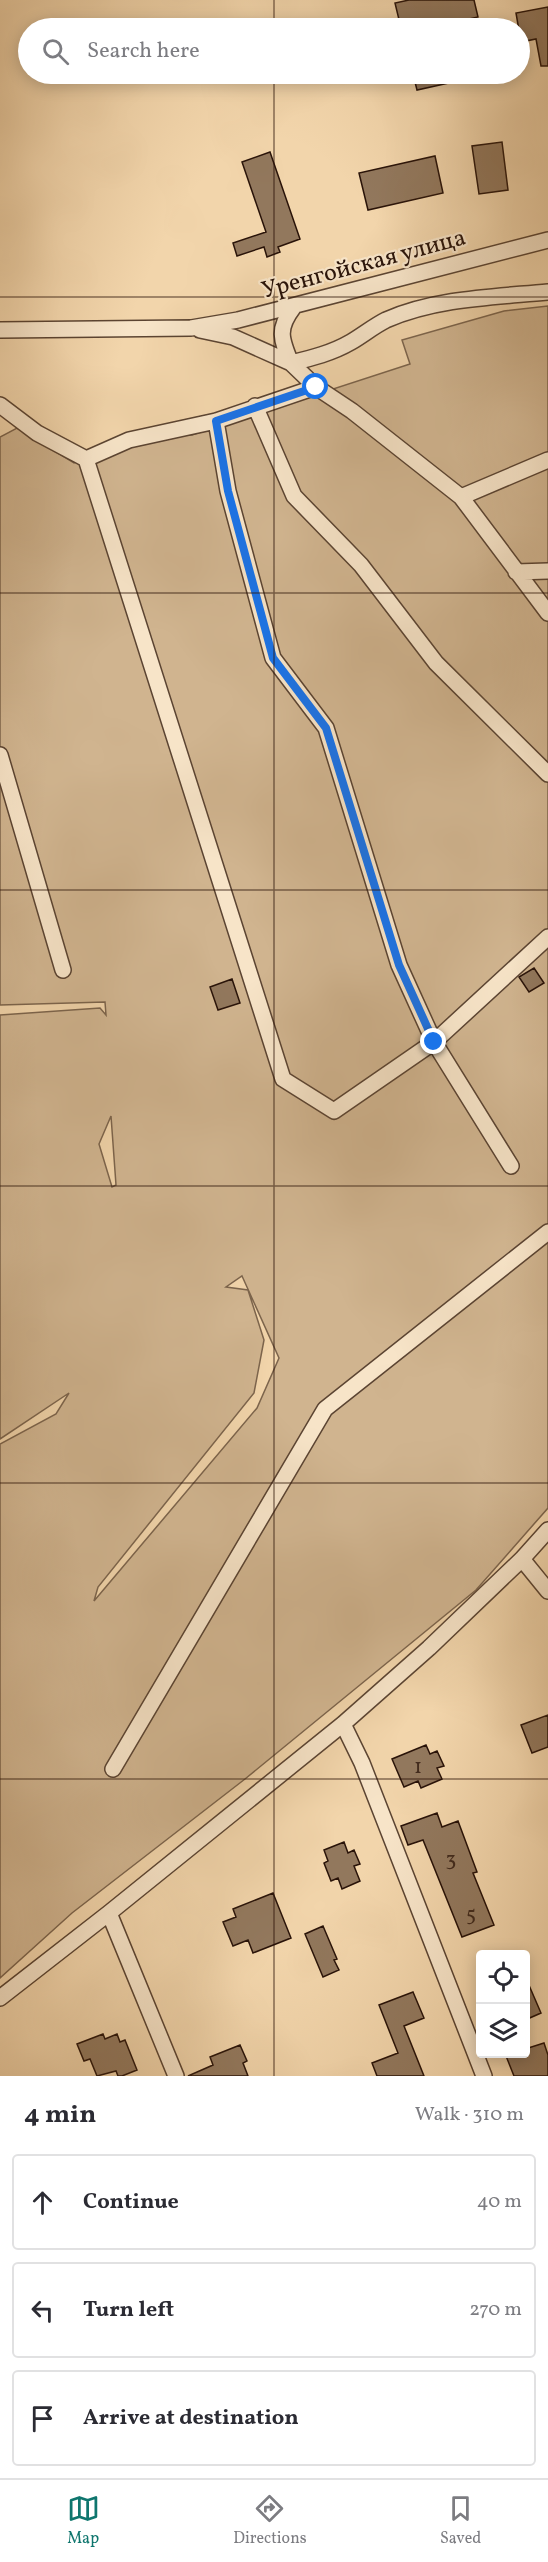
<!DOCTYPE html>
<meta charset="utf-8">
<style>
body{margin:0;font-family:Vollkorn,serif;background:#f7f7f7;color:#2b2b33}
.controls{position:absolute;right:18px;bottom:18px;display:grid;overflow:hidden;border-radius:6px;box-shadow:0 3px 15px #0003}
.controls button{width:54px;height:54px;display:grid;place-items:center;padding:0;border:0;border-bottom:2px solid #e1e1e2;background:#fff;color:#2b2b33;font:30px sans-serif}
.stop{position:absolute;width:18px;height:18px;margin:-14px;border:4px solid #1a73e8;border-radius:50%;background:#fff}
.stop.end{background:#1a73e8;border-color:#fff;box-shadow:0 2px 6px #0008}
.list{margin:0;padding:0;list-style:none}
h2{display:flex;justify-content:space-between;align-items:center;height:78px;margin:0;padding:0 24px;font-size:26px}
h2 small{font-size:20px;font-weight:400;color:#7c7c81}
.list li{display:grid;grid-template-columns:39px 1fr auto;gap:18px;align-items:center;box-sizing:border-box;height:96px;margin:0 12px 12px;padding:0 12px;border:2px solid #e1e1e2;border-radius:6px}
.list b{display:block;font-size:22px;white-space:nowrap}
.list em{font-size:20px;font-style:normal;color:#7c7c81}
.icon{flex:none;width:33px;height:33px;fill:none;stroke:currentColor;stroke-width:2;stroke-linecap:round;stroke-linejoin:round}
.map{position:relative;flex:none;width:548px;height:2076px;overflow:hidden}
.search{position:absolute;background:#fff;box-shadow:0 3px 15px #0003;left:18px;right:18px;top:18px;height:66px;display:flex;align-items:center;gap:15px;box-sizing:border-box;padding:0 21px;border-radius:33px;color:#7c7c81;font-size:22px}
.sheet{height:402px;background:#fff}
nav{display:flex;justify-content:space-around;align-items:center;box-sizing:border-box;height:84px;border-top:2px solid #e1e1e2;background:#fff;font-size:16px;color:#7c7c81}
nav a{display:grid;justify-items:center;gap:3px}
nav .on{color:#0f766e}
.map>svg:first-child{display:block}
</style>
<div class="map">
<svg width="548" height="2076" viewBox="0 0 548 2076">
<rect width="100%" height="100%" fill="#f2d5ab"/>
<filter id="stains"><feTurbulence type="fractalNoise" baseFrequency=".00333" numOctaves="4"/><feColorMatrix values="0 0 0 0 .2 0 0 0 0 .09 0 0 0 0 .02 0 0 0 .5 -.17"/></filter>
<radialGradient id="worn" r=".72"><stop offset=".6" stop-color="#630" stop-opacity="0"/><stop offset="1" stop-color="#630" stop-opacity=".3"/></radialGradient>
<path fill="#d0b48f" stroke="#7c644c" stroke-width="1.5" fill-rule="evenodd" d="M548,306v1202l-72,82 -231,189 -173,134 -72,65v-534l56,-30 13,-21 -69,46v-424l100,-7 6,7 -1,-13 -105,3v-568l17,-9 57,35 60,-27 58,-1 218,-71 -8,-24 102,-29zM111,1116l5,69 -4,2 -13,-43zM242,1276l37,82 -22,50 -163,193 4,-14 156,-194 10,-53 -16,-50 -22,-3z"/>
<path fill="#92785d" stroke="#291309" stroke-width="1.5" d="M409,0h65l4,17 -48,11h-29l-6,-25z
M548,7v59h-7l-5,-27 -15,3 -5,-29z
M413,74h53l1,5 -50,11z
M502,142l6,48 -29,4 -7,-48z
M270,152l30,87 -22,8 2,5 -13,5 -3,-10 -27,9 -4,-13 33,-11 -24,-70z
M435,156l8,37 -75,17 -9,-37z
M534,968l10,15 -15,9 -10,-15z
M232,979l8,24 -22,7 -8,-23z
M548,1715v32l-16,6 -11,-28z
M426,1745l4,9 7,-3 7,15 -7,2 5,11 -21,9 -3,-7 -14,6 -12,-28z
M437,1813l5,14 16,-6 19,51 -4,1 21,52 -32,12 -39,-97 -15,5 -7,-19z
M344,1842l4,11 6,-3 6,14 -6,2 6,15 -18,8 -4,-11 -7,3 -7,-18 4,-2 -4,-11z
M273,1893l18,45 -38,15 -5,-13 -15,6 -10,-24 13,-5 -3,-8z
M323,1926l14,33 -3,1 5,10 -16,7 -18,-43z
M525,1976l16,37 -16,7z
M413,1992l11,26 -20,8 20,50h-47l-5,-13 26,-10 -19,-48z
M103,2034l2,5 12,-5 3,8 5,-2 12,30 -15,6h-4l-2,-5 -19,5 -7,-17 -6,2 -7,-17z
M544,2043l4,12v21h-34l-8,-20 19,-2v-5z
M240,2045l7,16 -4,2 5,13h-60l25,-11 -3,-8z"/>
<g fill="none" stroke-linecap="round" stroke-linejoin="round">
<defs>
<path id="street" d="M293,308c-16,21 -12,31 -2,55 21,-5 41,-10 60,-21 12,-7 23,-16 35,-22 50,-22 109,-23 162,-28
M0,330l191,-2 47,-8 310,-80
M200,330l33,7 58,26 25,24 36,24 109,86 87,116
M0,405l37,28 49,26 43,-19 87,-19 100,-34
M255,406l39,90 67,69 75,98 112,111
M86,459l197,620 51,32 100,-69 -35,-77 -73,-237 -53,-70 -45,-167 -12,-70
M461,497l87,-37
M516,572l32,-1
M0,755l63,215
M511,1166l-77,-124 114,-105
M522,1559l26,32
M343,1724l19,39 122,313
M113,1769l212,-360 223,-177
M109,1913l67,163
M0,1998l109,-85 234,-189 86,-76 93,-89 26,-29"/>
</defs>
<use href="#street" stroke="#5b4432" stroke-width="18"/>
<use href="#street" stroke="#f7e4c8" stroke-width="15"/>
</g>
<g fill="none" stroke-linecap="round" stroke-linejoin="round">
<path stroke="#1a73e8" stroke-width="8" d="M316,387l-100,34 12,70 45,167 53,70 73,237 35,77"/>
</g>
<path fill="none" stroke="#291309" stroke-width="1.5" stroke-opacity="0.55" d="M274,0v28M274,74v2002M0,297h548M0,593h548M0,890h548M0,1186h548M0,1483h548M0,1779h548"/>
<g text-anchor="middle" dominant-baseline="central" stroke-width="4.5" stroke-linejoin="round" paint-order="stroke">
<g font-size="21" fill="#432c1e">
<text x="418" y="1767">1</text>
<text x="451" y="1859">3</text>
<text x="471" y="1914">5</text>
</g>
<g font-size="24" fill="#291309" stroke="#f7e4c8">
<text transform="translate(364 265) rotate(-15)">Уренгойская улица</text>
</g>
</g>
<rect width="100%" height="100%" filter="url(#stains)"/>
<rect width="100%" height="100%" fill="url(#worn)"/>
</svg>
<div class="controls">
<button><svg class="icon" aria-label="locate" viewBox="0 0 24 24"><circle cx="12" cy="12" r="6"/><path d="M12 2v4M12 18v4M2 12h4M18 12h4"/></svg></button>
<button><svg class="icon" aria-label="layers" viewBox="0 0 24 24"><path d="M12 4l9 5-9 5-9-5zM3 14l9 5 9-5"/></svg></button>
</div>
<div class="stop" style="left:316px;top:387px"></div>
<div class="stop end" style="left:434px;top:1042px"></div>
<div class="search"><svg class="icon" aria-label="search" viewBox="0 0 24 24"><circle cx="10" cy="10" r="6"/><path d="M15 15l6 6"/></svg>Search here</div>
</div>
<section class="sheet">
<h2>4 min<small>Walk · 310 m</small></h2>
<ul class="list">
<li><svg class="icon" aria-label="ahead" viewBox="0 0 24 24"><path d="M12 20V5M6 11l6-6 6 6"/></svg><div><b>Continue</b></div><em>40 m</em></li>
<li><svg class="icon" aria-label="left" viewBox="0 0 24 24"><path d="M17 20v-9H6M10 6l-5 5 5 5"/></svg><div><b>Turn left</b></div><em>270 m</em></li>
<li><svg class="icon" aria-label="arrive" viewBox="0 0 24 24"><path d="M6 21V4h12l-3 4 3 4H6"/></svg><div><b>Arrive at destination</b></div></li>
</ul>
</section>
<nav>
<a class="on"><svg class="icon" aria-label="map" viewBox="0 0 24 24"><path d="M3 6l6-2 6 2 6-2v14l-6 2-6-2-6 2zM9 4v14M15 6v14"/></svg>Map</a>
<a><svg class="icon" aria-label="directions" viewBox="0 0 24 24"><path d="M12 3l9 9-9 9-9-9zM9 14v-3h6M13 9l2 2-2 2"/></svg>Directions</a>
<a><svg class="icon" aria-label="saved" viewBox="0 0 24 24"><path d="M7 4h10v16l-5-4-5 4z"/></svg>Saved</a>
</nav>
